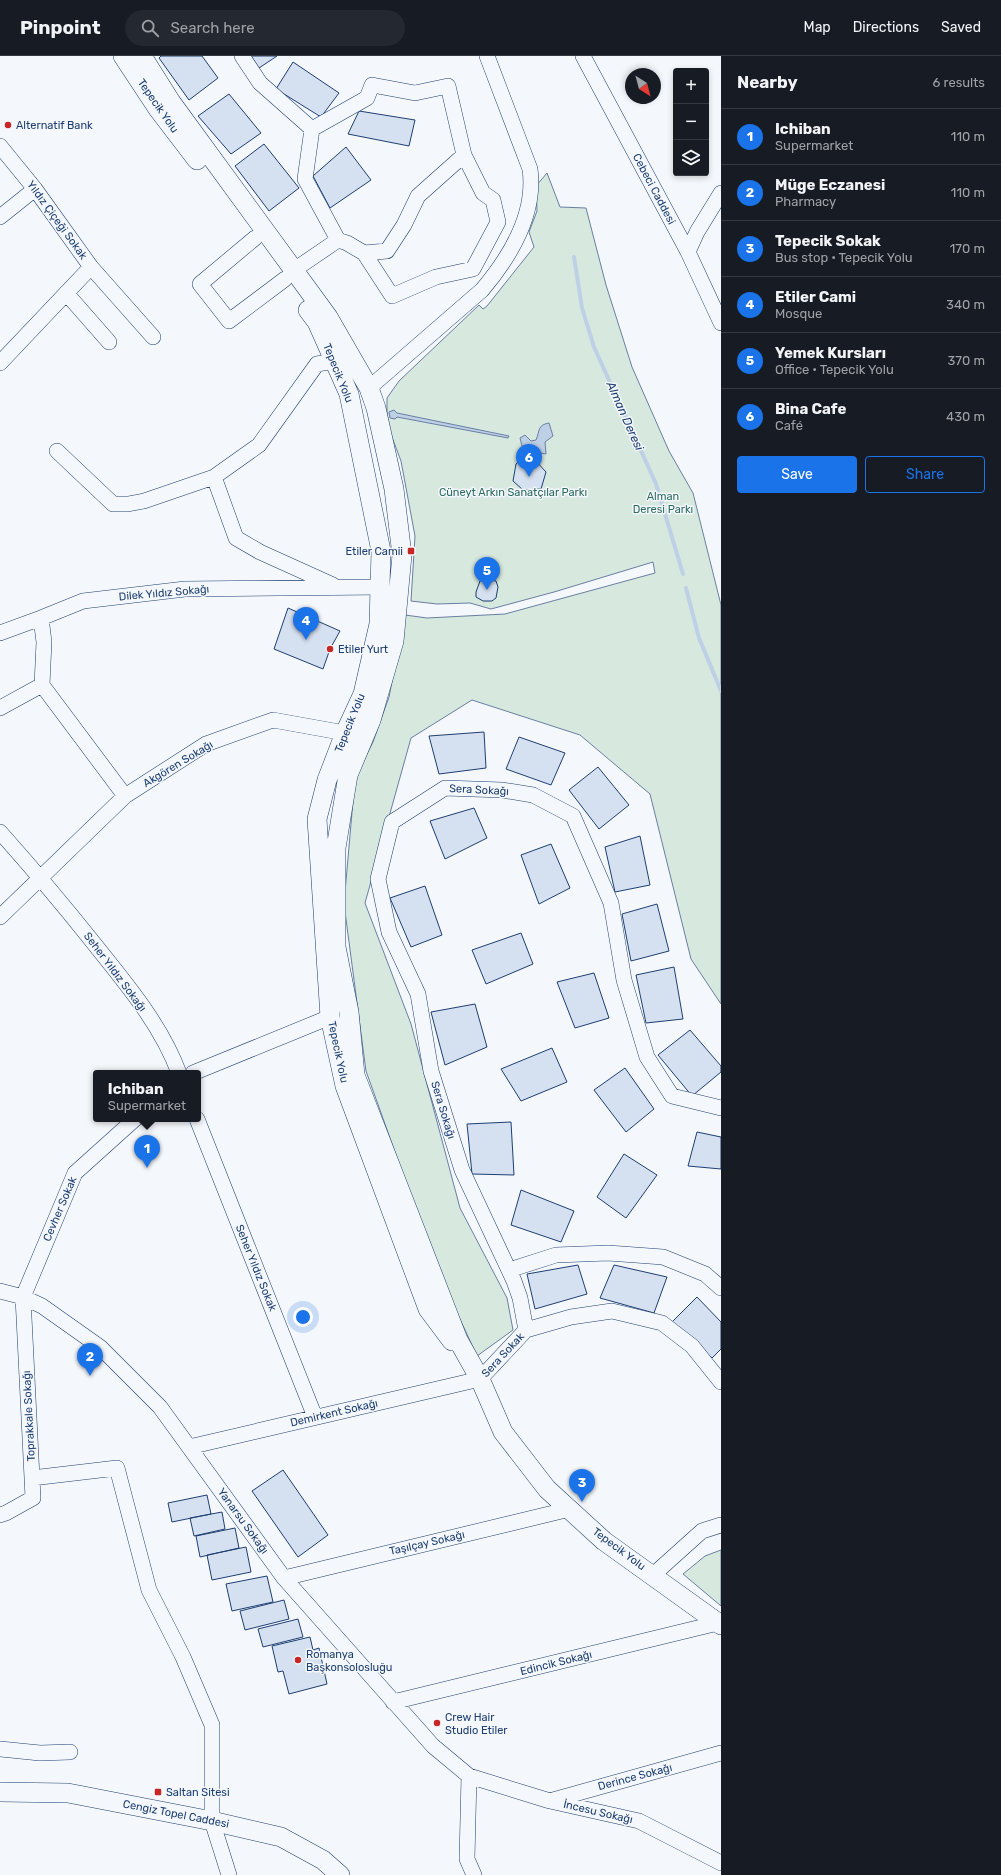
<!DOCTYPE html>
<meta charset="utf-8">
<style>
body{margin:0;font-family:Rubik,sans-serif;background:#242831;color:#f1f3f6}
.controls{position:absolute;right:12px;top:12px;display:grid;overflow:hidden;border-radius:4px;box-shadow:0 2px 6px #0003}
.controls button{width:36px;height:36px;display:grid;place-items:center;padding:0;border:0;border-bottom:1px solid #363941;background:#171b24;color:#f1f3f6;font:20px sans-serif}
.compass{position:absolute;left:625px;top:12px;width:36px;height:36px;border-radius:50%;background:#171b24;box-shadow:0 2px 6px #0003;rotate:144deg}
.you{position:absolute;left:303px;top:1261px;width:14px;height:14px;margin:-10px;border:3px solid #fff;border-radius:50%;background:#1a73e8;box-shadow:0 0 0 6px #1a73e833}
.badge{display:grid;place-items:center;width:26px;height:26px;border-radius:50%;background:#1a73e8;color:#fff;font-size:13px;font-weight:700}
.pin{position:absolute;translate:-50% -33px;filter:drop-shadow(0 1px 2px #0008)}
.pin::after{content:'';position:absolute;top:21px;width:14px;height:12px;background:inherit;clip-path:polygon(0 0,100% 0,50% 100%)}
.popup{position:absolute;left:93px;top:1014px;width:108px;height:52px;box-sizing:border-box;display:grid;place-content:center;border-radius:4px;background:#171b24;filter:drop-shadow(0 1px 3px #0005);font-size:13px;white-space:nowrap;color:#9ea1a6}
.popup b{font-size:15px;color:#f1f3f6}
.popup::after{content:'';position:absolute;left:50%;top:100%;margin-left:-8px;border:8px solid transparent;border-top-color:#171b24}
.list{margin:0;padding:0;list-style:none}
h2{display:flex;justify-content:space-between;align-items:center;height:52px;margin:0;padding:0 16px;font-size:17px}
h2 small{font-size:13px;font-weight:400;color:#9ea1a6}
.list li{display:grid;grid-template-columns:26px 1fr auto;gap:12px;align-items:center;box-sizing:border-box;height:56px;padding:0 16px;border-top:1px solid #363941}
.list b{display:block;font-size:15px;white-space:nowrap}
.list p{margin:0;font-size:13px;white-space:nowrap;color:#9ea1a6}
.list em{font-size:13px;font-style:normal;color:#9ea1a6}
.actions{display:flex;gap:8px;padding:12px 16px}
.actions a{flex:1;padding:9px 0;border:1px solid #1a73e8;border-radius:4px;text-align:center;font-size:14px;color:#1a73e8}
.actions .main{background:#1a73e8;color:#fff}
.icon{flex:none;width:22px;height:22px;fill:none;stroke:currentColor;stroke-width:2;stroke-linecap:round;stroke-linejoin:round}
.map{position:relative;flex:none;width:721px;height:1819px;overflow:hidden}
header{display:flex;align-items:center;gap:24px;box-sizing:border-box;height:56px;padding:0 20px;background:#171b24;border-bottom:1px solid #363941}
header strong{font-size:19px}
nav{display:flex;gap:22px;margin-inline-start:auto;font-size:14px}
.search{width:280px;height:36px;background:#242831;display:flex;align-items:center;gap:10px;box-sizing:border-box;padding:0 14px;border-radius:22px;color:#9ea1a6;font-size:15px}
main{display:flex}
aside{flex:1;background:#171b24}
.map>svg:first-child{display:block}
</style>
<header>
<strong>Pinpoint</strong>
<div class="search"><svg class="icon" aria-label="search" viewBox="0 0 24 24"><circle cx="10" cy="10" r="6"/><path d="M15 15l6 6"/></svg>Search here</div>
<nav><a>Map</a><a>Directions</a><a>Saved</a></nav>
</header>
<main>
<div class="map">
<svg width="721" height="1819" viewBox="0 0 721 1819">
<rect width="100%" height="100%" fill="#f4f7fb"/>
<path fill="#d7e8df" stroke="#687fa3" d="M547,117l13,34 26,1 20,77 26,82 37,84 24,42 28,112v399l-30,-45 -41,-165 -70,-59 -108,-35 -61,38 -46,165 46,121 49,184 47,90 6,32 -36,26 -23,-50 -45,-115 -43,-120 -22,-167 11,-126 18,-36 16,-45 16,-82 22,3 78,-4 150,-41 -2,-11 -99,30 -63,17 -21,-6 -33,1 -26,-3 4,-65 -14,-75 -14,-37v-26l12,-17 80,-76 4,4 4,-3 47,-59 -5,-15 8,-21 -1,-25z
M721,1494v56l-38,-32 22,-18z"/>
<path fill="#bed0e5" stroke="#687fa3" d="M394,354l3,3 112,23 -1,2 -111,-21 -2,2 -5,-1 -1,-6z
M549,367l4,13 -8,6 1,12 -7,-1 -1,-5 -8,1 -8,-3 -2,-8 5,-3 6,6 5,-1c4,-9 1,-15 13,-17z"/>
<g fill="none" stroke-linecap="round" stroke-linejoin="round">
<path stroke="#bed0e5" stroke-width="4" d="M574,201l8,51 12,39 62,137 27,90
M686,532l13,50 22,53"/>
</g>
<path fill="#d5e0f0" stroke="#1d3f73" d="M161,0h41l16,22 -29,22 -30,-42z
M251,0h26l-18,12z
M293,6l46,31 -18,24 -45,-28z
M229,38l32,39 -30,21 -33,-38z
M359,55l56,9 -6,26 -61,-12z
M264,88l35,44 -30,23 -34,-45z
M346,91l25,33 -41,28 -17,-32z
M524,401l11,3 11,12 -5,17 -18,1 -10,-9 3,-17z
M485,523l11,2 2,6 -2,11 -4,3h-9l-7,-4v-5l4,-11z
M288,552l52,23 -10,18 -7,20 -49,-20z
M484,676l2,36 -47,6 -10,-38z
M519,681l46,16 -14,32 -45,-16z
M598,711l31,38 -30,24 -30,-39z
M474,752l13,30 -42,21 -15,-38z
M640,780l10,49 -35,7 -10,-45z
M551,788l19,44 -31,16 -18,-49z
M425,830l17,49 -31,12 -21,-49z
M657,848l12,47 -38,10 -9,-47z
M521,877l12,31 -47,20 -14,-34z
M674,911l9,52 -37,4 -10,-48z
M594,917l15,45 -34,10 -18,-46z
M475,948l12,43 -42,18 -14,-53z
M690,974l31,36v6l-29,24 -34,-41z
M552,992l15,34 -46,19 -20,-32z
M625,1012l29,41 -28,23 -32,-42z
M511,1066l3,53 -42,-1 -5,-50z
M697,1076l24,5v32l-33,-3z
M624,1098l33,21 -31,43 -29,-21z
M521,1134l53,21 -13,31 -50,-17z
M578,1209l9,29 -52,15 -8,-35z
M614,1209l53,12 -13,36 -54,-15z
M697,1241l24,25v27l-9,9 -41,-35z
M283,1414l45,65 -30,22 -46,-66z
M207,1439l4,19 -39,8 -4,-19z
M222,1456l3,17 -31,7 -4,-18z
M235,1472l4,20 -39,9 -4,-21z
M246,1491l5,25 -39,8 -5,-25z
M267,1520l6,26 -41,9 -6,-27z
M284,1544l5,19 -44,11 -5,-19z
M298,1563l5,18 -40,10 -5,-18z
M310,1581l3,13 6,-2 8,36 -38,10 -6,-23 -5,1 -6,-26z"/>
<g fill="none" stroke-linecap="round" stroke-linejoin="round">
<defs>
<path id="minor" d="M242,0l18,27 52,46
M583,0l105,196 33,71
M312,73l55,-31 5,-13 43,8 33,-7 16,69 19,38 10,7 5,22 -25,47 -37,8 -44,19 -28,-43 23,-2 17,-26 14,-29 46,-41
M312,73l-7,50 33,61 9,3 17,10
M0,90l35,43 56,78 62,70
M0,161l35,-28
M255,182l-55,46 29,37 56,-42
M688,196l9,-20 24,-39
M294,214l44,-30
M66,237l43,49
M0,307l91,-96
M369,332l113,-98c28,-33 54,-77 48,-121l-43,-113
M57,395l56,53h15l16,-3 70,-24 45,-32 58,-81 17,-3
M214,421l22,61 24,14 73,33
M0,577l41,-15
M42,629l2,-43 -3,-24 42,-17 102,-12 196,-2
M42,629l83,111
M0,652l42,-23
M0,776c33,37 65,75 96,114 32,40 65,79 83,127
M0,861l125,-121 81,-52 67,-24 72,13
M193,1017l137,-56
M197,1063l118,298
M509,1214l47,-15 52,-2 55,4 42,17 16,14
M0,1235l23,6 19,9 58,41 60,60 124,171 149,168 36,30 81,25 89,20 82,42
M526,1274l-6,-32 -6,-17 -52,-111 -31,-99 -13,-77 -29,-62 -11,-53 14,-57 53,-34 57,2 31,5 40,21 38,87 13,77 23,77 25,39 49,12
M526,1274l45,-13 41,-6 50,12 30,23 29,36
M189,1391l291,-68 46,-49
M32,1422l85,-10 32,122 34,67 29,68v96l17,54
M0,1459l6,-2 27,-15 -10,-201 52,-124 60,-54
M653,1519l49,-44 19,-6
M284,1522l286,-69
M393,1646l325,-79
M0,1693l40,4 30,-1
M469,1720l-2,83 7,16
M553,1744l168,-47"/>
<path id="major" d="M123,0l35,53 39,51
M142,0l29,46 157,215 41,71 7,20 18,81 8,66 -8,86 -23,79 -23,55 -12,73v99l13,65 6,63 103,265 22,39 23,53 44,57 57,52 117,84
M308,254l9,12 32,72 32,157 -2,73 -16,70 -18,39 -18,47 -10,39 13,198 15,69 83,223 24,32
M0,1736l68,1 144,28 69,16 42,23 17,15"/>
</defs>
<use href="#minor" stroke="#1d3f73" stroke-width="16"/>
<use href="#major" stroke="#1d3f73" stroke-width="20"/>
<use href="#minor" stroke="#f4f7fb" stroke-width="15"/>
<use href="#major" stroke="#f4f7fb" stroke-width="19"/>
</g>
<g fill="#c62828" stroke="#f4f7fb" stroke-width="1.5">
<circle cx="8" cy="69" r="4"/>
<rect x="407" y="491" width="8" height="8" rx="2"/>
<circle cx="330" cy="593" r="4"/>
<circle cx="298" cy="1604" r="4"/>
<circle cx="437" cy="1667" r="4"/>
<rect x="154" y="1732" width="8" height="8" rx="2"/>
</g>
<g text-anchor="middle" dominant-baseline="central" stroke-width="3" stroke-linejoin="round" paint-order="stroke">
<g font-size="11" fill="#1d3f73" stroke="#f4f7fb">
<text transform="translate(158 50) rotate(55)">Tepecik Yolu</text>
<text transform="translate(654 133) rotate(62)">Cebeci Caddesi</text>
<text transform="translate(57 164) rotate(54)">Yıldız Çiçeği Sokak</text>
<text transform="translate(338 317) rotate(68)">Tepecik Yolu</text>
<text transform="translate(164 537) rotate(-5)">Dilek Yıldız Sokağı</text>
<text transform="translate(350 667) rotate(-68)">Tepecik Yolu</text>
<text transform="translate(178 708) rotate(-31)">Akgören Sokağı</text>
<text transform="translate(479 734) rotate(3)">Sera Sokağı</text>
<text transform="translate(115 916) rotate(53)">Seher Yıldız Sokağı</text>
<text transform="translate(338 996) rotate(78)">Tepecik Yolu</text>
<text transform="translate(443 1054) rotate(73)">Sera Sokağı</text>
<text transform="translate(60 1153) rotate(-67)">Cevher Sokak</text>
<text transform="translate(256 1212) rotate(68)">Seher Yıldız Sokak</text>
<text transform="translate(503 1299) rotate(-47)">Sera Sokak</text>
<text transform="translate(334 1357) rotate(-13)">Demirkent Sokağı</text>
<text transform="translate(29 1360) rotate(-93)">Toprakkale Sokağı</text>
<text transform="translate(243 1465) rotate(54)">Yanarsu Sokağı</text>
<text transform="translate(427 1487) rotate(-13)">Taşılçay Sokağı</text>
<text transform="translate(619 1493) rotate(37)">Tepecik Yolu</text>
<text transform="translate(556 1607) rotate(-14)">Edincik Sokağı</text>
<text transform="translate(635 1721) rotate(-15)">Derince Sokağı</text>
<text transform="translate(598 1756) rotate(13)">İncesu Sokağı</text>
<text transform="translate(176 1758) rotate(11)">Cengiz Topel Caddesi</text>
</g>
<g font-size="11" fill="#1d3f73" stroke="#f4f7fb" text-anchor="start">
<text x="16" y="69">Alternatif Bank</text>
<text x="403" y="495" text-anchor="end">Etiler Camii</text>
<text x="338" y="593">Etiler Yurt</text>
<text x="306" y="1598">Romanya<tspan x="306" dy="13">Başkonsolosluğu</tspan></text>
<text x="445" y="1661">Crew Hair<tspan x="445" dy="13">Studio Etiler</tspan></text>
<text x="166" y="1736">Saltan Sitesi</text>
</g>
<g font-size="11" fill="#2c6c60" stroke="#f4f7fb">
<text x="513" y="436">Cüneyt Arkın Sanatçılar Parkı</text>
<text x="663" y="440">Alman<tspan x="663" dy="13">Deresi Parkı</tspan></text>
</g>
<g font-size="12" font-style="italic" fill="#1d3f73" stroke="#f4f7fb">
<text transform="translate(625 360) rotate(66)">Alman Deresi</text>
</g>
</g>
</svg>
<div class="controls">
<button>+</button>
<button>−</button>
<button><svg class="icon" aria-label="layers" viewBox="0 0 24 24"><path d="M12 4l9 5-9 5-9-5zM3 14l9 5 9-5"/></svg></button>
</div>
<svg class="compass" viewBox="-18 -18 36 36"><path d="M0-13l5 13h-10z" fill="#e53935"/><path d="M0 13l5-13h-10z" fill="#9ea1a6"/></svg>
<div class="you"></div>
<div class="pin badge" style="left:147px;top:1112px">1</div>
<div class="popup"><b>Ichiban</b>Supermarket</div>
<div class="pin badge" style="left:90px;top:1320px">2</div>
<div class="pin badge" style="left:582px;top:1446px">3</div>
<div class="pin badge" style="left:306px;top:584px">4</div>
<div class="pin badge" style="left:487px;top:534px">5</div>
<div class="pin badge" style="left:529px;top:421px">6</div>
</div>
<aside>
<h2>Nearby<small>6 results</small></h2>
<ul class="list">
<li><span class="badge">1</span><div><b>Ichiban</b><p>Supermarket</p></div><em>110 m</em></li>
<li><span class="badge">2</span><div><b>Müge Eczanesi</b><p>Pharmacy</p></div><em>110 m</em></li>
<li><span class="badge">3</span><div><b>Tepecik Sokak</b><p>Bus stop · Tepecik Yolu</p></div><em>170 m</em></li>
<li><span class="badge">4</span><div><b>Etiler Cami</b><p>Mosque</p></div><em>340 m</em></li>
<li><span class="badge">5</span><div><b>Yemek Kursları</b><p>Office · Tepecik Yolu</p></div><em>370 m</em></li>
<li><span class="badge">6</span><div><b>Bina Cafe</b><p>Café</p></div><em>430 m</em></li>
</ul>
<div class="actions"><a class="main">Save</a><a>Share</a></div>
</aside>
</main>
